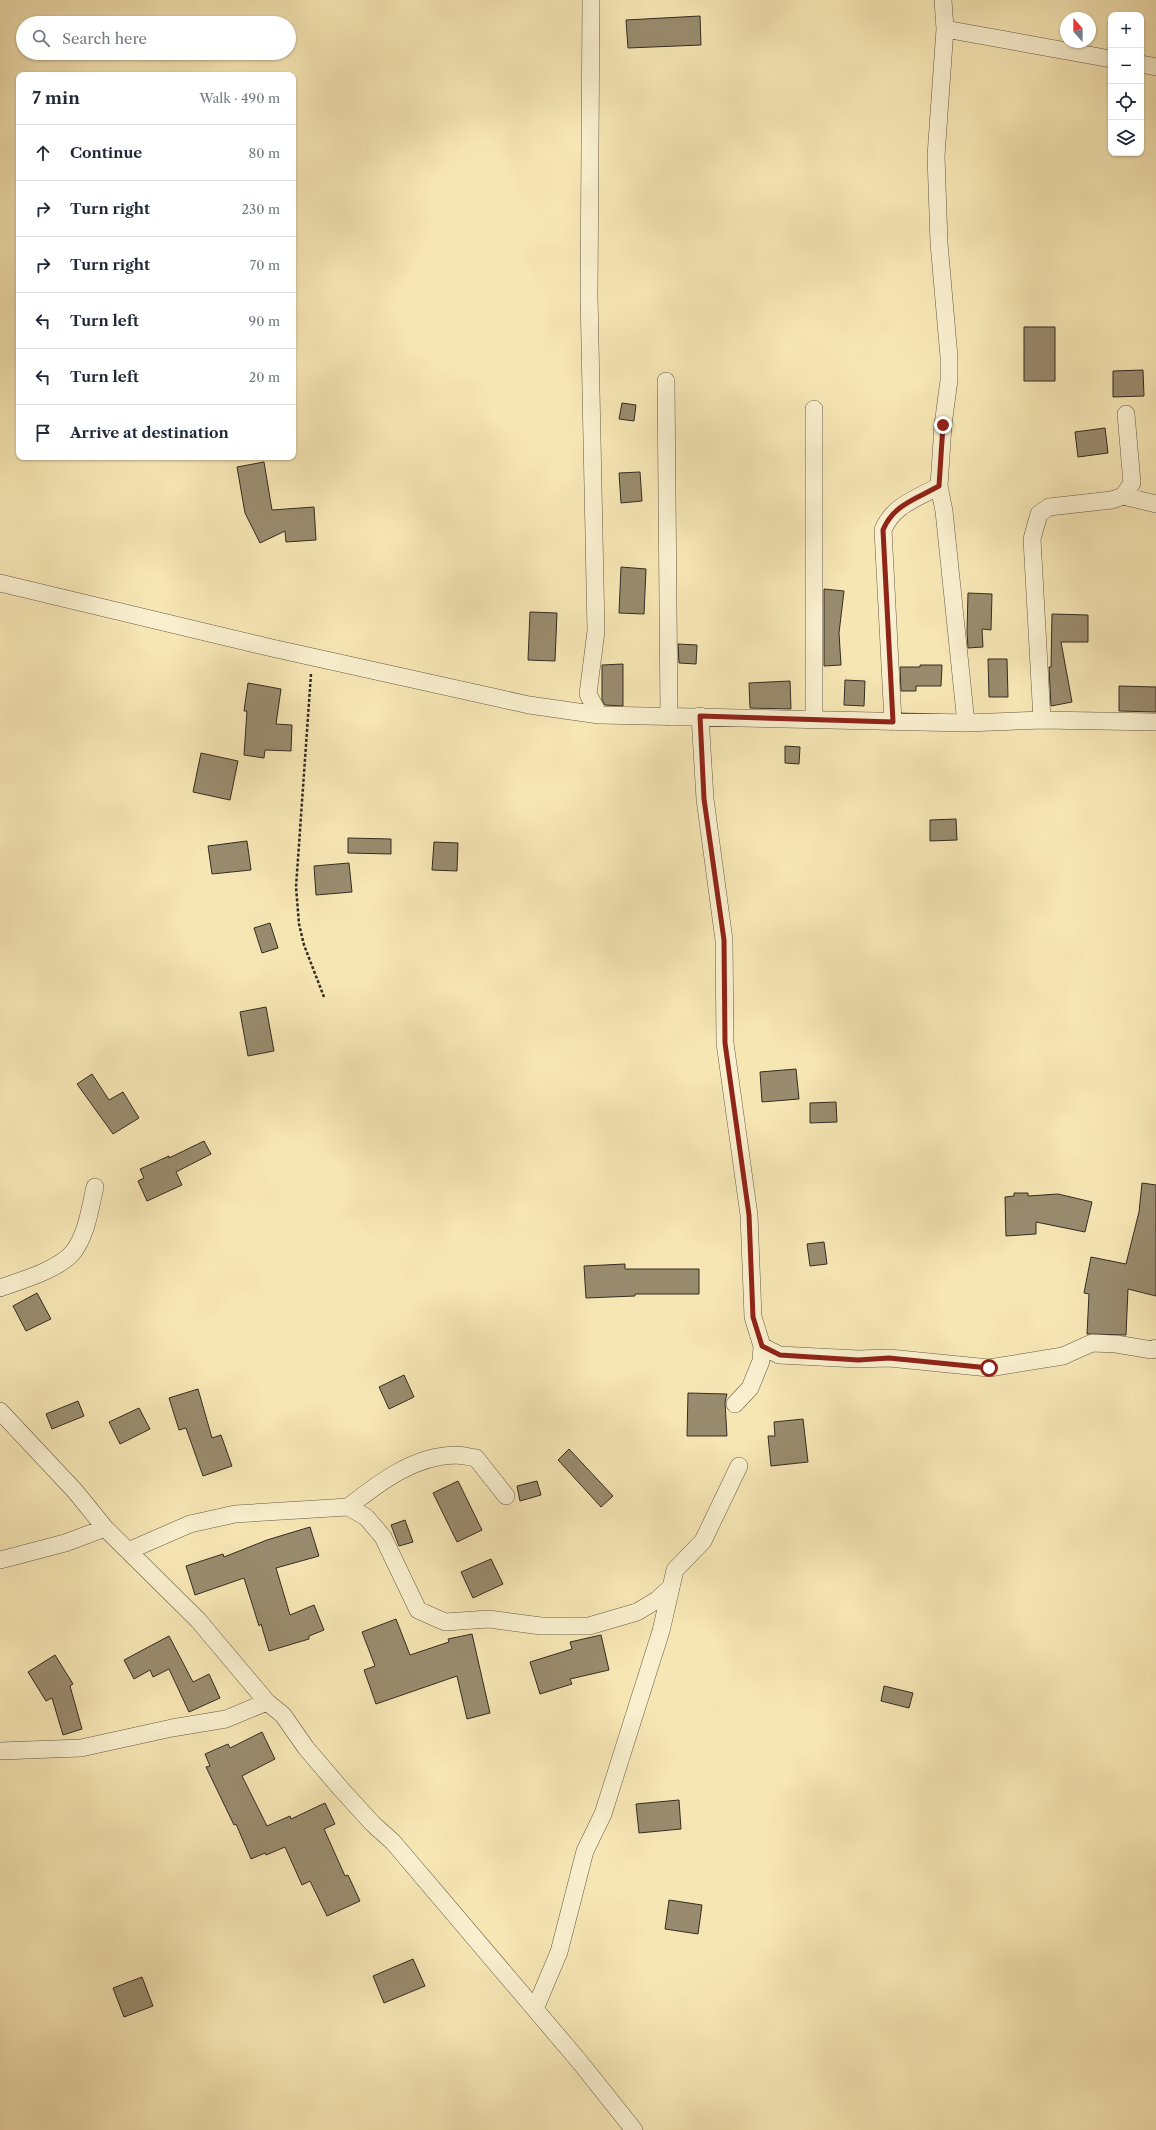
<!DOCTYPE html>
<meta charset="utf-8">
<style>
body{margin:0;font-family:"Libre Caslon Text",serif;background:#f2f2f3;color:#1f2937}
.controls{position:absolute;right:12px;top:12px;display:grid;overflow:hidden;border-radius:8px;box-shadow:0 1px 3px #0004}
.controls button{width:36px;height:36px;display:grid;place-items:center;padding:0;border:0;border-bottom:1px solid #e0e1e3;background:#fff;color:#1f2937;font:20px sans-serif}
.compass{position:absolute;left:1060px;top:12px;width:36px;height:36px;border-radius:50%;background:#fff;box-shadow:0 1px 3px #0004;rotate:339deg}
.stop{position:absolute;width:12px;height:12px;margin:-9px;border:3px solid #8f2418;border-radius:50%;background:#fff}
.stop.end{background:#8f2418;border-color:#fff;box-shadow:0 1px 4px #0008}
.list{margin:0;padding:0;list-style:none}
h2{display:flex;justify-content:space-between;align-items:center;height:52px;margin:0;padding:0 16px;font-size:17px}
h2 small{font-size:13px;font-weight:400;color:#747a83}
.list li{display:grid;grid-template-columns:26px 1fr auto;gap:12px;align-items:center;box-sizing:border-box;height:56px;padding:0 16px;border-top:1px solid #e0e1e3}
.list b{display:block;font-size:15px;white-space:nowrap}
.list em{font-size:13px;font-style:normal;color:#747a83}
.icon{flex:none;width:22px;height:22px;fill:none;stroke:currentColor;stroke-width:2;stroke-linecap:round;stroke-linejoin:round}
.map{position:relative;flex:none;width:1156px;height:2130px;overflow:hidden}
.search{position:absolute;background:#fff;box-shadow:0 1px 3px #0004;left:16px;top:16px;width:280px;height:44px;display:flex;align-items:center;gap:10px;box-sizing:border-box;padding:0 14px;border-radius:22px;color:#747a83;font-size:15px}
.panel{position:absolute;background:#fff;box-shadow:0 1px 3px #0004;left:16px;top:72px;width:280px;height:388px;border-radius:8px}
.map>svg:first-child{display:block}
</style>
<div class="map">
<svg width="1156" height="2130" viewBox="0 0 1156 2130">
<rect width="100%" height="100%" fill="#f6e6b4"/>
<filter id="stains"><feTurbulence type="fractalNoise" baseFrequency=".005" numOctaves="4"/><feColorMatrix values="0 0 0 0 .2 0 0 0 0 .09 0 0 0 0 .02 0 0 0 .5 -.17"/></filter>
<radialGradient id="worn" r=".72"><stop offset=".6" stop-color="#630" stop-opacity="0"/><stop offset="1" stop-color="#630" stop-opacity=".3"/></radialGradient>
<path fill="#998c6e" stroke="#352b22" d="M700,16l1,29 -73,3 -2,-28z
M1024,327h31v54h-31z
M1143,370l1,26 -31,1v-26z
M622,403l14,2 -2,16 -15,-2z
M1105,428l3,25 -30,4 -3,-25z
M264,462l8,48 42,-3 2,33 -30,2 -1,-11 -25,12 -15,-30 -8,-46z
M640,472l2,29 -21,2 -2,-30z
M621,567l25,2 -2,45 -25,-1z
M824,589l20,2 -5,42 2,32 -17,1z
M968,593l24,1 -1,36 -9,-1 1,18 -15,1 -1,-16z
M530,612l27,1 -2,48 -27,-1z
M1052,614l36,1v27h-27l11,60 -21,4 -2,-39h2z
M678,644l19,1 -1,19 -17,-1z
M988,659h19l1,38h-19z
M623,664v42l-18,-1 -3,-5v-35z
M920,665h22l-1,21h-25v5h-15l-1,-24h20z
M845,680l20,1 -1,25 -20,-1z
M790,681l1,28 -41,-1 -1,-25z
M248,683l33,6 -5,35 16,1 -1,26 -26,-1 -1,8 -20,-3 3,-44h-3z
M1119,686l37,1v25l-37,-1z
M785,746l15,1 -1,17 -14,-1z
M201,753l37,8 -8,39 -37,-8z
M956,819l1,21 -27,1v-21z
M348,838l43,1v15l-43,-1z
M247,841l4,29 -39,4 -4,-28z
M434,842l24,1 -1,28 -25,-1z
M349,863l3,29 -36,3 -2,-29z
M270,923l8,25 -16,5 -8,-25z
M266,1007l8,44 -26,5 -8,-44z
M796,1069l3,30 -37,3 -2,-30z
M92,1074l17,26 14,-8 16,26 -26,16 -36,-50z
M836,1102l1,20 -27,1v-20z
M204,1141l7,13 -35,18 6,13 -35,16 -9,-20 6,-3 -4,-9 29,-13v2z
M1142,1183l14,2v111l-28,-7 -2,46 -39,-1 2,-40 -5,-1 7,-36 35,7 13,-52z
M1014,1193h14v3l30,-2 34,8 -7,30 -49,-10v12l-30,2 -1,-39 9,-1z
M824,1242l3,22 -17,2 -3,-22z
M625,1264v5h74v25h-64v2l-49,2 -2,-32z
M37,1293l14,26 -25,12 -13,-25z
M404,1375l10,22 -25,12 -10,-22z
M198,1389l14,49 9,-3 11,31 -29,10 -17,-48 -7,2 -10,-32z
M688,1393l39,1 -2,8 2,34h-40z
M78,1401l6,15 -32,13 -6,-15z
M139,1408l11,21 -30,15 -11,-22z
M803,1419l5,43 -37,4 -3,-30h7l-1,-14z
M569,1449l44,47 -12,11 -43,-47z
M458,1481l24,49 -25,12 -24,-49z
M537,1481l4,14 -21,6 -3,-15z
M405,1520l8,22 -14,4 -8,-21z
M310,1527l9,29 -43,12 14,47 24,-10 10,25 -15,6v3l-40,12 -8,-27 -2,2 -15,-48 -49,17 -9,-29 37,-12 1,3 43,-17z
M491,1559l12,25 -30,14 -12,-26z
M396,1619l14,36 39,-13 -1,-3 24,-5 18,79 -23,6 -10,-43 -81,28 -12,-34 11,-4 -13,-34z
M601,1635l8,35 -39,9 2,5 -32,10 -10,-32 42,-13 -2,-7z
M169,1636l24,46 16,-8 11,24 -31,14 -20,-43 -16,8 -3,-7 -16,9 -10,-19z
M55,1655l18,29 -3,2 12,43 -19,6 -11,-37 -6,3 -18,-29z
M884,1686l29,7 -4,15 -28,-7z
M262,1732l13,27 -33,17 25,50 23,-10 1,3 34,-16 10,21 -11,5 21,47 3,-1 12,26 -33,15 -17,-35 -8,4 -17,-38 -19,8 -1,-2 -14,6 -15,-35 -2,1 -28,-58 4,-1 -5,-12 23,-10 2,4z
M679,1800l2,29 -42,4 -3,-29z
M669,1900l33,5 -4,29 -33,-5z
M413,1959l12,27 -41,17 -11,-27z
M142,1977l11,29 -29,11 -11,-29z"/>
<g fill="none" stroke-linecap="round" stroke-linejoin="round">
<defs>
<path id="minor" d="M591,0l-2,295 7,336 -8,63 11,21
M943,0l2,29 -9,127 3,87 10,114v23l-6,45 -4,61 5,25 22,212
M945,29l166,30
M1141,64l15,3
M666,381l3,336
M1123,496l33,8
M0,583l272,65 257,57 70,10 367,8 76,-3 114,2
M700,716l5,83 19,141 1,103 24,172 4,102 9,29 -1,15 -11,27 -15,16
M814,720v-311
M1042,720l-10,-181 7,-25 10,-7 63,-7 11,-4 9,-13 -6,-69
M893,722l-10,-192c10,-25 33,-31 56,-44
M0,1288c20,-7 61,-19 74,-37 13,-18 16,-43 21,-64
M762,1346l17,9 79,4 31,-1 100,10 74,-12 29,-13 24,1 36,6 4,-2
M0,1411l75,80 30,37 93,92 69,82 16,13 23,33 35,41 32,35 20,18 186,219 55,69
M348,1507c31,-24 65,-51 107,-52 7,0 14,2 21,3l30,38
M128,1551l62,-27 45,-10 113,-7 18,10 17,20 35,73 27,12 44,-3 52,7h48l48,-14 20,-12 13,-12
M0,1560l65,-17 40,-15
M0,1751l81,-3 91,-20 54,-9 41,-17
M535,2009l24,-57 26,-101 18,-37 58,-183 14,-61 28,-29 36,-75"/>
</defs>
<use href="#minor" stroke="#655a46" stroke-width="18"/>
<path stroke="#352b22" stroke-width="2.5" stroke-dasharray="3 2" stroke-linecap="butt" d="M311,674l-15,213 3,37 5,21 20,52"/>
<use href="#minor" stroke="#f9efce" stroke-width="17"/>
</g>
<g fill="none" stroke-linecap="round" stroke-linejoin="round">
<path stroke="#8f2418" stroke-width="5" d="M943,425l-4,61c-23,13 -46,19 -56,44l10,192 -193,-6 4,83 20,141 1,103 24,172 4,102 9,29 18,9 78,5 31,-2 100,10"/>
</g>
<rect width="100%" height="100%" filter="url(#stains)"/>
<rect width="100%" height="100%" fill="url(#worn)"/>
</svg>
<div class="controls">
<button>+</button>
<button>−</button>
<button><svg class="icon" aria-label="locate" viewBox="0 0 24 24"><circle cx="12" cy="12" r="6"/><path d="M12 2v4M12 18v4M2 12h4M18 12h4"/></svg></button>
<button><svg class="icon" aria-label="layers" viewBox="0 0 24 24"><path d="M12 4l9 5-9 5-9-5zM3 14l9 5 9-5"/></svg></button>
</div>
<svg class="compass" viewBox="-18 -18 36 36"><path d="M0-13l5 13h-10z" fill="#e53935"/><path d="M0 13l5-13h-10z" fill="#747a83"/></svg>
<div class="stop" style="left:989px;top:1368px"></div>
<div class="stop end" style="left:943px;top:425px"></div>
<div class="search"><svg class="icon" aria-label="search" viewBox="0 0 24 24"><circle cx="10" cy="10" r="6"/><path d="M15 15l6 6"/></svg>Search here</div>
<section class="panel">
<h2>7 min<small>Walk · 490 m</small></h2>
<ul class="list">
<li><svg class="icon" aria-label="ahead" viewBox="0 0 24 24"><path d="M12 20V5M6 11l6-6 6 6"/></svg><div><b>Continue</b></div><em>80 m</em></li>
<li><svg class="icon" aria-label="right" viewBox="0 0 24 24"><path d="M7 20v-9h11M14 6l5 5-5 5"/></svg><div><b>Turn right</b></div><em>230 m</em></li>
<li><svg class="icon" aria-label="right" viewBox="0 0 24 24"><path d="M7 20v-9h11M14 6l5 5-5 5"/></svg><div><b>Turn right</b></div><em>70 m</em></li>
<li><svg class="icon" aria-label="left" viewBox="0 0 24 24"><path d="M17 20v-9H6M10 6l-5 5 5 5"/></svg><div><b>Turn left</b></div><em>90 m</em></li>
<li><svg class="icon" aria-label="left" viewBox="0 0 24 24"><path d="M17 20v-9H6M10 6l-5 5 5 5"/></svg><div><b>Turn left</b></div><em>20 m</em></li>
<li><svg class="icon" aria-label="arrive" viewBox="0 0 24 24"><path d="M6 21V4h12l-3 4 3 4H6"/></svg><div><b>Arrive at destination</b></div></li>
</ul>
</section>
</div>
